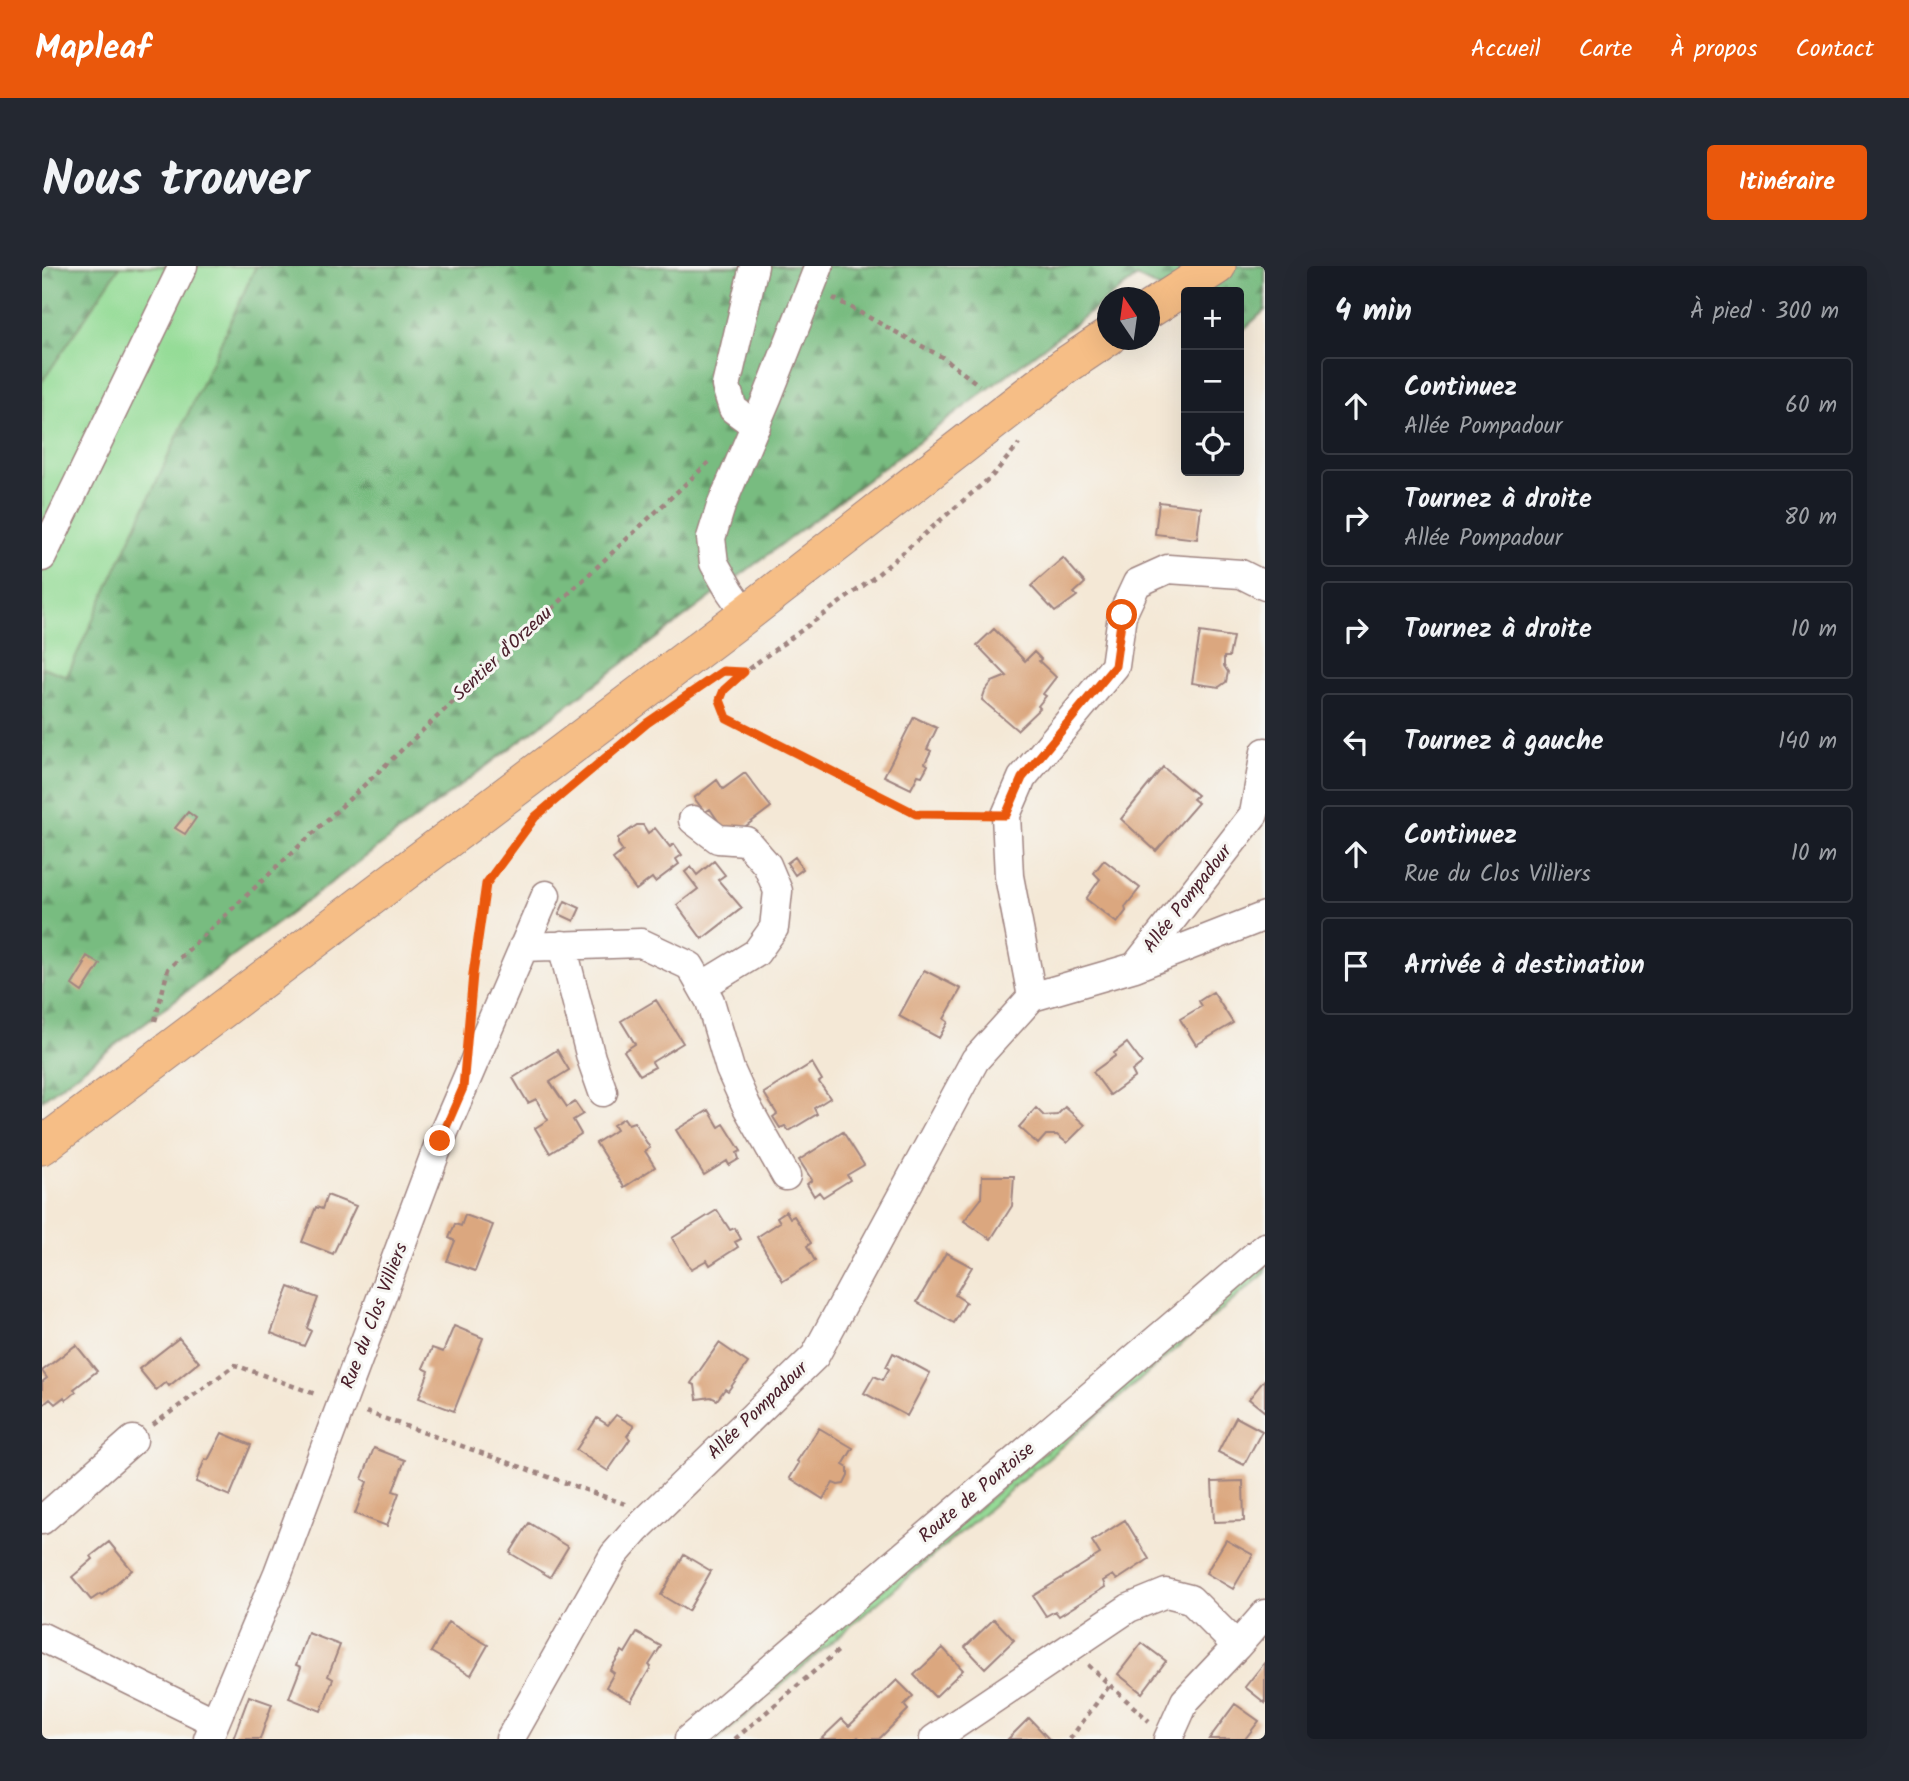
<!DOCTYPE html>
<html lang="fr">
<meta charset="utf-8">
<style>
body{margin:0;font-family:Kalam,sans-serif;background:#242831;color:#f1f3f6}
.controls{position:absolute;right:21px;top:21px;display:grid;overflow:hidden;border-radius:7px;box-shadow:0 7px 28px #0002}
.controls button{width:63px;height:63px;display:grid;place-items:center;padding:0;border:0;border-bottom:2px solid #363941;background:#171b24;color:#f1f3f6;font:35px sans-serif}
.compass{position:absolute;left:1055px;top:21px;width:63px;height:63px;border-radius:50%;background:#171b24;box-shadow:0 7px 28px #0002;rotate:347deg}
.stop{position:absolute;width:21px;height:21px;margin:-16px;border:5px solid #ea580c;border-radius:50%;background:#fff}
.stop.end{background:#ea580c;border-color:#fff;box-shadow:0 2px 7px #0008}
.list{margin:0;padding:0;list-style:none}
h2{display:flex;justify-content:space-between;align-items:center;height:91px;margin:0;padding:0 28px;font-size:30px}
h2 small{font-size:23px;font-weight:400;color:#9ea1a6}
.list li{display:grid;grid-template-columns:46px 1fr auto;gap:21px;align-items:center;box-sizing:border-box;height:98px;margin:0 14px 14px;padding:0 14px;border:2px solid #363941;border-radius:7px}
.list b{display:block;font-size:26px;white-space:nowrap}
.list p{margin:0;font-size:23px;white-space:nowrap;color:#9ea1a6}
.list em{font-size:23px;font-style:normal;color:#9ea1a6}
.icon{flex:none;width:38px;height:38px;fill:none;stroke:currentColor;stroke-width:2;stroke-linecap:round;stroke-linejoin:round}
.map{position:relative;flex:none;width:1223px;height:1473px;overflow:hidden;border-radius:7px}
header{display:flex;align-items:center;gap:42px;box-sizing:border-box;height:98px;padding:0 35px;background:#ea580c;color:#fff}
header strong{font-size:33px}
nav{display:flex;gap:38px;margin-inline-start:auto;font-size:24px}
.intro{display:flex;align-items:center;justify-content:space-between;box-sizing:border-box;height:168px;padding:0 42px}
h1{margin:0;font-size:49px}
.button{padding:18px 32px;border-radius:7px;background:#ea580c;color:#fff;font-size:24px;font-weight:700}
main{display:flex;gap:42px;padding:0 42px}
aside{flex:1;background:#171b24;border-radius:7px;box-shadow:0 7px 28px #0002}
.map>svg:first-child{display:block}
</style>
<header>
<strong>Mapleaf</strong>
<nav><a>Accueil</a><a>Carte</a><a>À propos</a><a>Contact</a></nav>
</header>
<div class="intro"><h1>Nous trouver</h1><a class="button">Itinéraire</a></div>
<main>
<div class="map">
<svg width="1223" height="1473" viewBox="0 0 1223 1473">
<defs>
<pattern id="grass-dots" width="8" height="8" patternUnits="userSpaceOnUse" patternTransform="scale(1.75)"><rect width="8" height="8" fill="#95dc97"/><path d="M2 2h.1M6 6h.1" fill="none" stroke="#82bc82" stroke-width="1.8" stroke-linecap="round"/></pattern>
<pattern id="forest-firs" width="22" height="20" patternUnits="userSpaceOnUse" patternTransform="scale(1.75)"><rect width="22" height="20" fill="#78bc80"/><path d="M5 1l3.5 6h-7zM16 11l3.5 6h-7z" fill="#649869"/></pattern>
</defs>
<rect width="100%" height="100%" fill="#f6f6f2"/>
<filter id="ink" filterUnits="userSpaceOnUse"><feTurbulence type="fractalNoise" baseFrequency=".0143" numOctaves="2"/><feDisplacementMap in="SourceGraphic" scale="14" xChannelSelector="R" yChannelSelector="G"/><feConvolveMatrix kernelMatrix="1 2 1 2 8 2 1 2 1" color-interpolation-filters="sRGB"/></filter>
<filter id="wash" filterUnits="userSpaceOnUse"><feTurbulence type="fractalNoise" baseFrequency=".00686" numOctaves="4" result="noise"/><feDisplacementMap in="SourceGraphic" scale="28" xChannelSelector="R" yChannelSelector="G"/><feGaussianBlur stdDeviation="1.57" result="paint"/><feColorMatrix in="noise" values="0 0 0 0 0 0 0 0 0 0 0 0 0 0 0 0 0 1.4 0 .05"/><feComposite in="paint" operator="in"/></filter>
<g filter="url(#wash)">
<rect width="100%" height="100%" fill="#f4e8d6"/>
<path fill="url(#grass-dots)" stroke="#707e61" stroke-width="2" d="M1223,998v9l-547,466h-12z"/>
<path fill="url(#forest-firs)" stroke="#616e56" stroke-width="2" d="M0,0h1223v44l-23,21 -3,-2v-37h-53v10l-49,-25 -1095,823z"/>
<path fill="#95dc97" stroke="#707e61" stroke-width="2" d="M78,0h136l-189,410 -25,-9v-285z"/>
<g id="blocks">
<path fill="#dba77f" d="M1117,236l42,5 -4,32 -42,-5z
M1021,292l22,25 -11,10 3,3 -22,16 -24,-26z
M952,363l31,32 9,-9 7,7 -2,2 17,16 -13,17 3,2 -8,10 2,2 -23,22 -35,-30 3,-9 7,-9 15,-6 -30,-31z
M1158,366l33,5 -4,20h-5v9l4,6 -2,10 -7,5 -27,-4z
M872,451l23,11 -10,21 4,2 -6,12 3,2 -6,11 -4,-1 -7,14 -27,-13z
M1121,501l34,28 -4,4 5,4 -42,48 -35,-32z
M703,507l26,34 -41,31 -20,-29 -5,3 -11,-14 23,-18 6,9z
M146,546l8,6 -11,16 -10,-6z
M595,559h6l5,8 7,-5 15,19 4,-3 8,11 -6,4 3,5 -24,18 -3,-4 -16,12 -23,-31 10,-8 -5,-7v-6z
M753,591l8,12 -8,6 -8,-12z
M1062,594l36,28 -15,19 1,4 -9,12 -31,-24 14,-20 -6,-6z
M672,595l11,14 -7,5 24,28 -40,31 -25,-34 21,-16 -13,-17 6,-5 6,8z
M523,635l15,7 -6,13 -15,-7z
M45,690l13,8 -18,28 -10,-7 13,-21 -2,-1z
M882,704l37,19 -17,30 4,3 -9,16 -40,-22z
M1171,726l20,31 -37,22 -16,-26 22,-13 -3,-5z
M614,734l27,43 -31,19 3,5 -15,8 -16,-24 11,-7 -14,-23z
M1085,777l15,20 -10,8 3,6 -25,18 -17,-23 22,-16 -1,-3z
M515,784l12,20 -19,12 17,25 8,-5 8,12 -10,6 8,14 -31,19 -15,-25 13,-8 -12,-21 -8,4 -15,-25z
M770,797l10,17 -3,2 11,16 -16,10 3,6 -28,17 -4,-5 -5,2 -7,-11 4,-3 -13,-21z
M1023,841l20,18 -18,18 -10,-8h-11l-8,9 -19,-17 17,-19 8,8 13,-1z
M667,844l10,17 5,-3 17,27 -4,2 2,6 -10,6 -2,-4 -23,14 -28,-45z
M582,852l4,6 6,-2 16,26 -5,3 10,16 -31,20 -28,-44 20,-13 -3,-5z
M801,866l21,33 -17,10 3,5 -27,17 -4,-5 -5,4 -7,-12 5,-4 -13,-20z
M940,910h32l-2,30 -21,33 -27,-18 17,-22z
M285,929l29,11 -23,48 -31,-12 14,-35 6,2z
M675,944l13,20 5,-2 6,11 -6,3 3,5 -28,18 -3,-5 -16,9 -19,-31z
M744,945l4,7 4,-2 17,27 -4,3 8,15 -32,20 -26,-44 23,-15 -3,-5z
M423,949l28,10 -18,46 -28,-10 8,-20 -6,-3 6,-14 6,2z
M904,987l26,14 -17,28 11,7 -12,21 -37,-21z
M247,1021l29,11 -11,30 4,3 -7,15 -33,-13z
M412,1060l29,12 -29,73 -35,-13 10,-27 -6,-3 9,-20 11,4z
M137,1072l20,24 -30,24 -3,-4 -10,8 -17,-21z
M677,1077l29,20 -20,28 -3,-2 -8,11 -6,-3 -14,2 -2,-14 -4,-2z
M34,1079l21,26 -23,18 2,3 -10,8 -2,-3 -9,7 -5,-5 -8,7v-24l5,-4 -5,-7z
M851,1087l37,20 -23,43 -43,-23 10,-17 9,4 6,-11 -3,-2z
M1223,1113v33l-16,-13z
M574,1149l18,11 -7,10 3,3 -22,32 -32,-21 21,-32 11,7z
M1194,1151l26,14 -18,34 -26,-13z
M777,1162l34,20 -10,17 5,3v8l-4,8 -6,1 -5,-2 -10,16 -33,-21 9,-15 -2,-2z
M180,1167l29,12 -21,51 -34,-14 9,-23 3,1z
M332,1182l31,12 -12,31 6,2 -12,33 -32,-12 12,-32 -5,-3z
M1201,1215l1,40 -30,1 -2,-40z
M1083,1254l24,39 -32,21 -4,-5 -10,6 2,6 -46,29 -4,-5 -9,5 -13,-20 67,-42 -8,-13z
M487,1257l39,24 -18,30 -40,-24z
M1184,1274l27,15 -20,34 -27,-16z
M67,1276l23,28 -30,25 -2,-1 -9,6 -19,-23 21,-18 -2,-3z
M642,1289l27,16 -23,40 -27,-16z
M952,1353l20,21 -29,28 -20,-21z
M406,1356l40,23 -17,30 -40,-23z
M266,1367l32,12 -12,31 5,3 -12,32 -32,-13 12,-31 -5,-2z
M595,1367l24,13 -12,19 2,2 -20,34 -25,-14 8,-14 -4,-3 5,-8 7,-11 3,2z
M1100,1377l24,18 -24,32 -24,-19z
M901,1382l20,22 -28,27 -21,-22z
M1223,1396v41l-20,-16z
M855,1414l16,16 -9,9 4,5 -29,29h-19l-2,-2 -3,2h-34l21,-20 7,7z
M207,1430l23,8 -12,35h-27z
M1193,1438l24,17 -14,18h-36z
M987,1452l20,21h-41z"/>
</g>
</g>
<g filter="url(#ink)">
<use href="#blocks" fill-opacity="0" stroke="#9f8480" stroke-width="2"/>
<g fill="none" stroke-linecap="round" stroke-linejoin="round">
<defs>
<path id="minor" d="M712,0l-28,120 7,23 23,17
M0,291l141,-291
M704,348l-16,-23 -16,-28 -3,-25 10,-32 46,-108 52,-132
M651,554l25,19 28,2 21,24 11,26 -4,37 -18,25 -54,33
M520,679l29,113 12,34
M481,681l118,-4 49,23 20,35 20,68 17,38 39,69
M1093,701l119,-153 11,-62
M990,731l-23,-121 -3,-61 16,-37 93,-112 7,-51 15,-32 31,-14 73,5 24,12
M0,1254l91,-80
M0,1371l173,85
M166,1473l70,-166 162,-432 106,-246
M468,1473l104,-184 21,-24 180,-175 160,-296 57,-63 103,-30 130,-51
M647,1473l576,-492
M892,1473l195,-131 37,-15 24,6 47,47 28,-32
M1126,1473l17,-38 52,-55"/>
<path id="major" d="M1108,43l67,-43
M0,880l704,-532 319,-248 43,-29"/>
</defs>
<use href="#minor" stroke="#9f8480" stroke-width="31"/>
<use href="#major" stroke="#9f8480" stroke-width="39"/>
<path stroke="#9f8480" stroke-width="4.5" stroke-dasharray="5 5" stroke-linecap="butt" d="M791,32l109,59 37,28
M680,406h22
M939,548h-65l-189,-96 -7,-18 4,-10 20,-18 127,-92 122,-105 26,-31
M429,731l15,-113 49,-67 17,-14
M113,755l13,-52 542,-508
M324,1146l259,92
M111,1159l82,-60 83,30
M1046,1399l61,56
M693,1473l103,-88
M1028,1473l39,-53"/>
<use href="#minor" stroke="#fff" stroke-width="28"/>
<use href="#major" stroke="#f6be86" stroke-width="37"/>
</g>
</g>
<g fill="none" stroke-linecap="round" stroke-linejoin="round" filter="url(#ink)">
<path stroke="#ea580c" stroke-width="9" d="M398,875l23,-53 10,-114 13,-90 49,-67 112,-94 76,-52 21,1 -20,18 -4,10 7,18 189,96 90,1 16,-37 93,-112 7,-51"/>
</g>
<g text-anchor="middle" dominant-baseline="central" stroke-width="6" stroke-linejoin="round" paint-order="stroke">
<g font-size="19" fill="#4a1f2b" stroke="#f6f6f2">
<text transform="translate(461 388) rotate(-43)">Sentier d'Orzeau</text>
<text transform="translate(1146 633) rotate(-52)">Allée Pompadour</text>
<text transform="translate(333 1050) rotate(-69)">Rue du Clos Villiers</text>
<text transform="translate(716 1145) rotate(-44)">Allée Pompadour</text>
<text transform="translate(935 1227) rotate(-40)">Route de Pontoise</text>
</g>
</g>
</svg>
<div class="controls">
<button>+</button>
<button>−</button>
<button><svg class="icon" aria-label="locate" viewBox="0 0 24 24"><circle cx="12" cy="12" r="6"/><path d="M12 2v4M12 18v4M2 12h4M18 12h4"/></svg></button>
</div>
<svg class="compass" viewBox="-18 -18 36 36"><path d="M0-13l5 13h-10z" fill="#e53935"/><path d="M0 13l5-13h-10z" fill="#9ea1a6"/></svg>
<div class="stop" style="left:1080px;top:349px"></div>
<div class="stop end" style="left:398px;top:875px"></div>
</div>
<aside>
<h2>4 min<small>À pied · 300 m</small></h2>
<ul class="list">
<li><svg class="icon" aria-label="ahead" viewBox="0 0 24 24"><path d="M12 20V5M6 11l6-6 6 6"/></svg><div><b>Continuez</b><p>Allée Pompadour</p></div><em>60 m</em></li>
<li><svg class="icon" aria-label="right" viewBox="0 0 24 24"><path d="M7 20v-9h11M14 6l5 5-5 5"/></svg><div><b>Tournez à droite</b><p>Allée Pompadour</p></div><em>80 m</em></li>
<li><svg class="icon" aria-label="right" viewBox="0 0 24 24"><path d="M7 20v-9h11M14 6l5 5-5 5"/></svg><div><b>Tournez à droite</b></div><em>10 m</em></li>
<li><svg class="icon" aria-label="left" viewBox="0 0 24 24"><path d="M17 20v-9H6M10 6l-5 5 5 5"/></svg><div><b>Tournez à gauche</b></div><em>140 m</em></li>
<li><svg class="icon" aria-label="ahead" viewBox="0 0 24 24"><path d="M12 20V5M6 11l6-6 6 6"/></svg><div><b>Continuez</b><p>Rue du Clos Villiers</p></div><em>10 m</em></li>
<li><svg class="icon" aria-label="arrive" viewBox="0 0 24 24"><path d="M6 21V4h12l-3 4 3 4H6"/></svg><div><b>Arrivée à destination</b></div></li>
</ul>
</aside>
</main>
